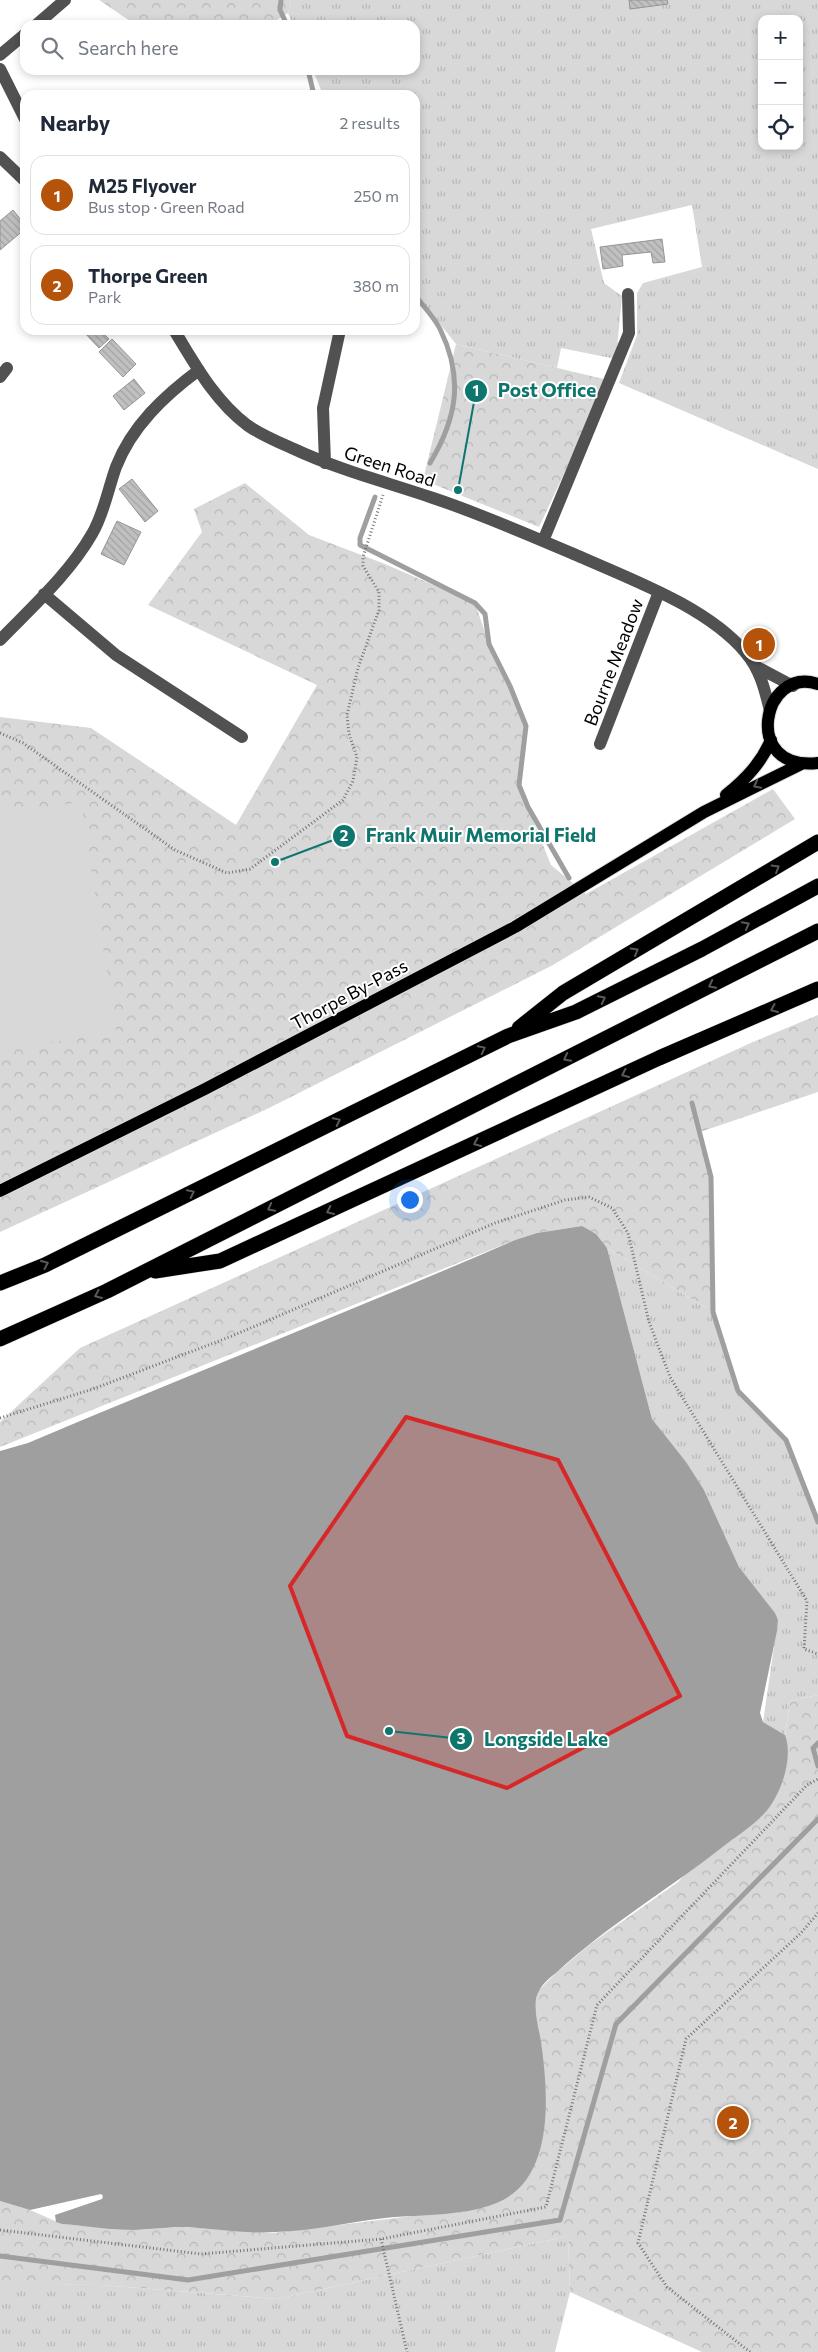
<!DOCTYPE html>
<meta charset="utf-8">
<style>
body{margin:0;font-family:Commissioner,sans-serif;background:#f2f2f3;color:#1f2937}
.controls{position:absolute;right:15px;top:15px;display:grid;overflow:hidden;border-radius:10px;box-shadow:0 2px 8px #0003}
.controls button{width:45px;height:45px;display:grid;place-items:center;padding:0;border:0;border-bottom:1px solid #e0e1e3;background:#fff;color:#1f2937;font:25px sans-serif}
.you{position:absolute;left:409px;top:1199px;width:18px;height:18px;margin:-12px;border:4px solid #fff;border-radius:50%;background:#1a73e8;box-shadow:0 0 0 8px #1a73e833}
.badge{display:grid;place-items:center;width:32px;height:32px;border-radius:50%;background:#b45309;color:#fff;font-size:16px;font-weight:700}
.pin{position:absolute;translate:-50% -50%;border:2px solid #fff;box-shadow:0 1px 5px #0006}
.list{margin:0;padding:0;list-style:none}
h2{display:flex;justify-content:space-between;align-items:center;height:65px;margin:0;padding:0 20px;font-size:21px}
h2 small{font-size:16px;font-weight:400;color:#747a83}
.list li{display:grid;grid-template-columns:32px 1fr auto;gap:15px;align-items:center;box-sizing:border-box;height:80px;margin:0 10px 10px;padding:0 10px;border:1px solid #e0e1e3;border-radius:15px}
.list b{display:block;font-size:19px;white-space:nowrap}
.list p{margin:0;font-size:16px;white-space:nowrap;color:#747a83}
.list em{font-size:16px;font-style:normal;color:#747a83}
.icon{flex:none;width:28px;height:28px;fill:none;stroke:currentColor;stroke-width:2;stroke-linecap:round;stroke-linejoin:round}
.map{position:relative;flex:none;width:818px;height:2352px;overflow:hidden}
.search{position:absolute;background:#fff;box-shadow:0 2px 8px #0003;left:20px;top:20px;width:400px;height:55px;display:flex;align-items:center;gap:12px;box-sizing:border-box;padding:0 18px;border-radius:15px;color:#747a83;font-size:19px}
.panel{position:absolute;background:#fff;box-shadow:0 2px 8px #0003;left:20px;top:90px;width:400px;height:245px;border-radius:15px}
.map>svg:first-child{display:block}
</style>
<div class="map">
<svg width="818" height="2352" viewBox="0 0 818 2352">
<defs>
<pattern id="grass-tufts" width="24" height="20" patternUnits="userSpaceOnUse" patternTransform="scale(1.25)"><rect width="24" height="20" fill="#d8d8d8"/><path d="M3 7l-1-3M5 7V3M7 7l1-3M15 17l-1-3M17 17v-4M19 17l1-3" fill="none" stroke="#b8b8b8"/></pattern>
<pattern id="forest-crowns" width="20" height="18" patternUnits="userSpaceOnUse" patternTransform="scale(1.25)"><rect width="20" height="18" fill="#d8d8d8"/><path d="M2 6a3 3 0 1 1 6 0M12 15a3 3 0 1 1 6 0" fill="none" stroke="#b8b8b8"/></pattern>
<pattern id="building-back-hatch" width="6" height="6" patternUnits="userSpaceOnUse" patternTransform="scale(1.25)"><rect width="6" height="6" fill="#c0c0c0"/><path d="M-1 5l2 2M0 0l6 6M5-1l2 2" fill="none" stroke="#a3a3a3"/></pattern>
</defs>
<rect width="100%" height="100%" fill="#fff"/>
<path fill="url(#grass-tufts)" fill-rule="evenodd" d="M289,0h529v469l-199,-86 18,-48v-42l6,-10 59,-16 -10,-62 -101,24 13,54 18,13 -6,63 -55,-11 -4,20 -101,-24 -41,-51v-198h-92l-10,-25h102v-45h-122l-5,-12 3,-10zM762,19h37v127h-37z
M607,1248l106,64 25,79 48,49 32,82v173l-28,6 -5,34 -22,-13 15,-102 -39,-53 -35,-77 -52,-71z
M568,2236l2,56 -15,60h-555v-69l101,2 176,14z"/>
<path fill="url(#forest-crowns)" d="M99,0h190l2,3 -3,10 -19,12h-133z
M456,344l152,36 -69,147 -116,-47z
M245,483l64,52 76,29 90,39 14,41 37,82 -7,59 32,80 35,29 187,-105 22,30 -242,146 -286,144 -267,123v-515l91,11 145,97 81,-140 -169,-80 54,-73 -8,-23z
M818,1015v77l-118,40 11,45 2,135 -106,-64 -25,-22 -45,7 -22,7 -515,207v-25l80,-74 673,-306z
M818,1695v657h-116l-132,-60 -2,-56 -291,63 -176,-14 -101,-1v-83l30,9 32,14 71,6 50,-3 90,6 213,-26 52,-216 18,-18 33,-28 89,-63 108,-117 -1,-30 5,-34z"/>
<path fill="#d8d8d8" d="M81,802l35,230 -116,18v-236z"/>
<path fill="#9f9f9f" d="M582,1226l14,8 11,14 45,171 34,43 18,28 35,77 36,46 3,7 -1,11 -17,82 3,9 22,13c8,21 -2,52 -14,70 -12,18 -35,31 -51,44 -54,42 -113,77 -163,123 -6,5 -15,12 -18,19 -8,13 0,37 2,51 7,49 14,131 -38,158 -34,17 -81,14 -118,18 -37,4 -72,13 -109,14 -29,2 -60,-3 -89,-5 -17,0 -35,2 -52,3 -24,0 -49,-4 -73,-6l-6,-2 -1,-7 47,-16 1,-3 -2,-2 -71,16 -30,-9v-750l28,-8c162,-69 326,-133 487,-203l22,-7z"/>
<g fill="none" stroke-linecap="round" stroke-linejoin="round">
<path stroke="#9f9f9f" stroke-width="5" d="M281,0l-1,10 7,15
M308,70l6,25
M415,295c8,11 19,22 25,34 24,49 17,89 -10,134
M375,497l-15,41v7l115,58 10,11 4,30 21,42 16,40 -7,59 9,22 41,71
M692,1103l19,74 2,135 25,79 48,49 32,82
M818,1743l-5,5 5,18
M0,2256l188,24 372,-60 56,-196 202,-205"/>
</g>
<path fill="url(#building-back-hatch)" stroke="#959595" d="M629,0h38l1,4 -38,5z
M13,210l12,15v4l-25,21v-29z
M662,239l3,23 -12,1 -2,-11 -29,3 1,11 -20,3 -3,-22z
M82,330h18l9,9 -10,9z
M112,339l24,25 -13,13 -24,-25z
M134,379l11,14 -21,17 -11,-14z
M132,479l26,32 -13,11 -26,-33z
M117,521l24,11 -17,33 -23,-11z"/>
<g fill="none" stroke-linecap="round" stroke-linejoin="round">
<defs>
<path id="major" d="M818,684c-56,-19 -77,88 0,79
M726,795c20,-16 35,-32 45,-55
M0,1191l205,-102 310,-162 189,-115 97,-48"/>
<path id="highway" d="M519,1028l44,-35 255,-151
M155,1271l65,-10 439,-203 159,-69
M0,1283l45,-18 463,-229 68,-24 126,-63 116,-63
M0,1339l107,-48 711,-360"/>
</defs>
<use href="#major" stroke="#dbdbdb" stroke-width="14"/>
<use href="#highway" stroke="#dbdbdb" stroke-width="16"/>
<path stroke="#737373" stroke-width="3" stroke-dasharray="1 2.5" stroke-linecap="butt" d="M0,733l23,10 152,107 52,23 23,-4 93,-69 10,-19 4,-24 -8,-23 -2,-19 11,-47 21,-58v-18l-16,-26v-9l20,-62
M0,1418l93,-29 139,-53 263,-113 70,-23 24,-3 23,11 16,25 21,89 21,55 137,224 -3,48 14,5
M0,2230l201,24 180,-15 165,-32 51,-202 210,-220 11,-6
M381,2239l26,113
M750,2352l-83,-65 -29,-44 48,-204 115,-106 17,-20"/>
<path stroke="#515151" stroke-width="12" d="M36,25l29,-25
M0,55l25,-21
M0,69l25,50
M0,157l25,24
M174,330c21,34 40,70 73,95 14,10 31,17 47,24 45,21 92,33 139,49 51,17 101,39 150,60 52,23 125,50 162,94 15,17 20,38 25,59
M0,377l7,-9
M325,463l-2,-55 17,-78
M543,541l86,-208 -1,-39
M44,594l72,61 126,82
M0,640c32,-33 69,-66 92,-106 12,-20 16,-45 24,-67 16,-41 48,-71 83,-97
M757,667l36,19
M600,744l59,-152"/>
<use href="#major" stroke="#000" stroke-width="12"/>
<use href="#highway" stroke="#000" stroke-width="15"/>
</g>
<defs><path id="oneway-chevron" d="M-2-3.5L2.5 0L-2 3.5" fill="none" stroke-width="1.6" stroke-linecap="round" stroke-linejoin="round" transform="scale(1.25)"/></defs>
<g stroke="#595959">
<use href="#oneway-chevron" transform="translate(757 785) rotate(152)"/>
<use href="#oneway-chevron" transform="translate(776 868) rotate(-31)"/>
<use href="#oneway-chevron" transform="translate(746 925) rotate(-28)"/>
<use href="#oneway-chevron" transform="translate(635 951) rotate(-30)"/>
<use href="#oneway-chevron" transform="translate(712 985) rotate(153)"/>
<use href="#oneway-chevron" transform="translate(602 999) rotate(-27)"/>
<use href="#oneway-chevron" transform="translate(774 1009) rotate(156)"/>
<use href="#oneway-chevron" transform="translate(482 1049) rotate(-26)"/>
<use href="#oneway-chevron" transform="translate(567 1058) rotate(153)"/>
<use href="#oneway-chevron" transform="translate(625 1074) rotate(155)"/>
<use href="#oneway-chevron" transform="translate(337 1121) rotate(-26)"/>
<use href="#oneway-chevron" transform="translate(477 1143) rotate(155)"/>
<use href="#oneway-chevron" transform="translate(191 1193) rotate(-26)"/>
<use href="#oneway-chevron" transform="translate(271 1208) rotate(153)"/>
<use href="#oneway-chevron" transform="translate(330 1211) rotate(155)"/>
<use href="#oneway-chevron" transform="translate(45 1264) rotate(-24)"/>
<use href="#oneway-chevron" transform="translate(98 1295) rotate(156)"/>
</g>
<path fill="#d62828" fill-opacity="0.2" stroke="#d62828" stroke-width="4" stroke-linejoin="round" d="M406,1417l152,43 122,236 -173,92 -160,-52 -57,-150z"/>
<g text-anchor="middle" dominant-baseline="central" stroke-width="4" stroke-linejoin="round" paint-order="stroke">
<g font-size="18" fill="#000" stroke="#fff">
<text transform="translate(390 466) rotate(18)">Green Road</text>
<text transform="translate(613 662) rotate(-69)">Bourne Meadow</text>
<text transform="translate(349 994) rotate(-28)">Thorpe By-Pass</text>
</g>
</g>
<path fill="none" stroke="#0f766e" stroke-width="2" d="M458 490L476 391M275 862L344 836M389 1731L461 1739"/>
<g fill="#0f766e" stroke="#fff" stroke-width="2">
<circle cx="458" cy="490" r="5"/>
<circle cx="275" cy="862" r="5"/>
<circle cx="389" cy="1731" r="5"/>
<circle cx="476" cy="391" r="12"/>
<circle cx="344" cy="836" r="12"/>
<circle cx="461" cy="1739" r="12"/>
</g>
<g font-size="15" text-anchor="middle" font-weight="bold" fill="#fff">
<text x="476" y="396">1</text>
<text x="344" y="841">2</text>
<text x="461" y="1744">3</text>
</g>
<g font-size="19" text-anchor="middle" font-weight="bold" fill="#0f766e" stroke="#fff" stroke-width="4" stroke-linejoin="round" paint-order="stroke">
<text x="547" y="397">Post Office</text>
<text x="481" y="842">Frank Muir Memorial Field</text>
<text x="546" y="1746">Longside Lake</text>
</g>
</svg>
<div class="controls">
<button>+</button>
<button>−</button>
<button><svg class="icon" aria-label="locate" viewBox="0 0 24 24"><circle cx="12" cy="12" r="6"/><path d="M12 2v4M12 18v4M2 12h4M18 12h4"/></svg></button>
</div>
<div class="you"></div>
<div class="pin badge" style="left:759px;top:644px">1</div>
<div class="pin badge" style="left:733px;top:2122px">2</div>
<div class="search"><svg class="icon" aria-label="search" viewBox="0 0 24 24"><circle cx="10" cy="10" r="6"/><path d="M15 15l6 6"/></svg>Search here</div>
<section class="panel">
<h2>Nearby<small>2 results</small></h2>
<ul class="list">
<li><span class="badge">1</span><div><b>M25 Flyover</b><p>Bus stop · Green Road</p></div><em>250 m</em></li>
<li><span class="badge">2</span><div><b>Thorpe Green</b><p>Park</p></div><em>380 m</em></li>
</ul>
</section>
</div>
